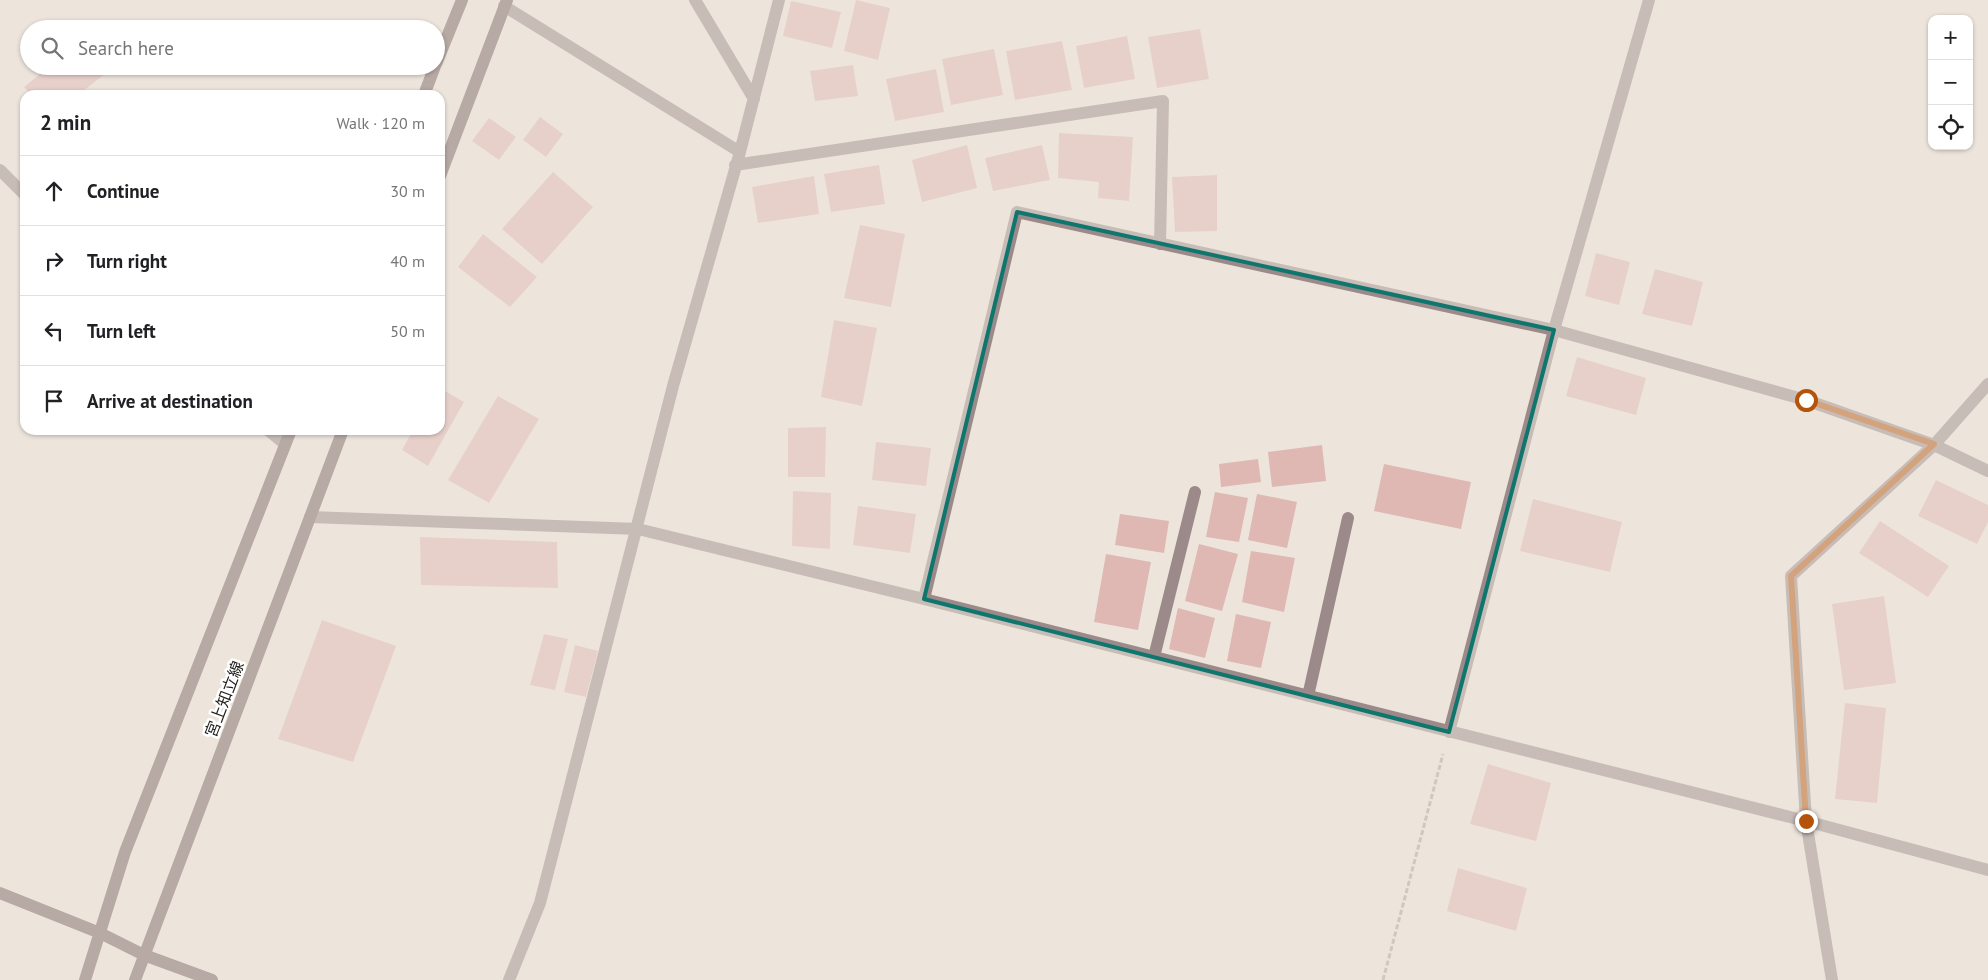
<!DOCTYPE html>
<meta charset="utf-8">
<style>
body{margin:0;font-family:"PT Sans","Noto Sans JP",sans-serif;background:#f6f6f6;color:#202124}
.controls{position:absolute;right:15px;top:15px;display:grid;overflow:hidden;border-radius:10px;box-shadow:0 1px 4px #0004}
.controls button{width:45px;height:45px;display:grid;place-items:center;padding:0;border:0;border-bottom:1px solid #e0e0e0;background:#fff;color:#202124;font:25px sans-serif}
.stop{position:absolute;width:15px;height:15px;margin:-11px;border:4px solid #b45309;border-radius:50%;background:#fff}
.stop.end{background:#b45309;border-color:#fff;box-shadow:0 1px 5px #0008}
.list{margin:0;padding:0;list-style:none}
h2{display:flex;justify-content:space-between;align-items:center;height:65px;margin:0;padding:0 20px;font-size:21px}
h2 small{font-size:16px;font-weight:400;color:#757577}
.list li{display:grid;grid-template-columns:32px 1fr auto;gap:15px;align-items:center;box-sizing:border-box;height:70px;padding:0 20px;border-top:1px solid #e0e0e0}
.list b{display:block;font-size:19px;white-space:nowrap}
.list em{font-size:16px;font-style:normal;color:#757577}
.icon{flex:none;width:28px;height:28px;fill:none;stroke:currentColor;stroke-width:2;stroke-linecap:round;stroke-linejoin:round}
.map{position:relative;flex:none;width:1988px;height:980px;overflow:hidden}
.search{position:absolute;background:#fff;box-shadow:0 1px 4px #0004;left:20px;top:20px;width:425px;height:55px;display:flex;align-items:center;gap:12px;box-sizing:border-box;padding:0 18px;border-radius:28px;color:#757577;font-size:19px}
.panel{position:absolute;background:#fff;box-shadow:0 1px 4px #0004;left:20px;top:90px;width:425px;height:345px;border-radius:15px}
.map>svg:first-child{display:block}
</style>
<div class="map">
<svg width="1988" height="980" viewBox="0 0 1988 980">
<rect width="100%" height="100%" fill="#ede5dc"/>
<path fill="#dfb7b3" d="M856,0l34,8 -12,52 -34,-9z
M791,1l50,11 -9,36 -49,-12z
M1200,29l9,50 -52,9 -9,-51z
M1127,36l8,43 -51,9 -8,-42z
M1062,41l10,49 -57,10 -9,-49z
M994,49l9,46 -52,10 -9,-46z
M853,65l5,31 -43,5 -5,-30z
M50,66h65l-37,29h-47l-7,-8z
M936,69l8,43 -49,9 -9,-42z
M540,117l23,17 -17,23 -23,-17z
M489,118l27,19 -17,23 -27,-19z
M1059,133l74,4 -4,64 -31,-3 1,-16 -41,-4z
M967,145l10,43 -55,14 -10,-42z
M1042,145l8,35 -57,11 -8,-33z
M879,165l6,39 -54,8 -7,-38z
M553,172l40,35 -51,57 -40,-35z
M1217,175v56l-42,1 -3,-55z
M814,176l5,38 -61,9 -6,-36z
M860,225l45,9 -14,73 -47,-9z
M483,234l54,43 -27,30 -52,-40z
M1596,253l34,9 -11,43 -34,-9z
M1655,269l48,13 -11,44 -50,-12z
M834,320l43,8 -15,78 -41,-9z
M1577,357l69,21 -10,37 -70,-19z
M440,388l24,14 -36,64 -26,-16 11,-20h27z
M498,396l41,23 -50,84 -41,-23z
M826,427l-1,50h-37v-49z
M876,442l55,6 -5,38 -54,-6z
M1322,445l4,36 -54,6 -4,-35z
M1258,459l3,23 -40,5 -2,-23z
M1384,464l87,18 -10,47 -87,-18z
M1936,480l52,25v17l-11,22 -59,-28z
M793,491l38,2 -1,56 -38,-3z
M1215,492l33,6 -9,44 -33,-5z
M1257,494l40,8 -10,46 -39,-8z
M1533,499l89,23 -12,50 -90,-21z
M858,506l58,8 -6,39 -57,-8z
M1120,514l49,7 -5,32 -49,-8z
M1880,521l69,45 -21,31 -69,-44z
M420,537l137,5 1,46 -137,-3z
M1199,544l39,10 -16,57 -37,-10z
M1251,551l44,7 -11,54 -42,-10z
M1106,554l45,8 -13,68 -44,-8z
M1884,596l12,87 -52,7 -12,-86z
M1178,608l37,10 -10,40 -36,-9z
M1236,614l35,8 -10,46 -34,-7z
M322,620l74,26 -43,116 -75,-23z
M544,634l24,5 -13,51 -25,-5z
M575,645l23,6 -12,46 -22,-5z
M1845,703l41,5 -9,95 -42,-4z
M1488,764l63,19 -15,58 -66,-17z
M1458,868l69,20 -11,43 -69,-20z"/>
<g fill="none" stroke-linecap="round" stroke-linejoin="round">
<path stroke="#aca59e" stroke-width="3" stroke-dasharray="5 2.5" stroke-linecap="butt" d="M1383,980l60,-226"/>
<path stroke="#9c8a8b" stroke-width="12" d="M695,0l59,99
M504,6l236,146
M735,165l428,-64 -3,143
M0,170l25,25
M268,430l17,14
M310,517l328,12 286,70 882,222 182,49
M924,599l93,-387 537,118 252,70 128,45 54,26
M1154,657l41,-165
M1308,696l40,-178
M1449,732l105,-402 95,-330
M509,980l31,-77 133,-517 67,-234 39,-152
M1832,980l-26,-159 -15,-245 143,-131 54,-61"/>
<path stroke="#775f60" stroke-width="12" d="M436,64l26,-64
M424,95l11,-29
M440,176l67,-176
M0,893l100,40 44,22 68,25
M85,980l40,-128 166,-422
M135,980l208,-550"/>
</g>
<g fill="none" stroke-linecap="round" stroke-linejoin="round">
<path stroke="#b45309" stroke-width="6" d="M1806,400l128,44 -143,132 15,245"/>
</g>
<path d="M0 0H1988V980H0ZM1017,212l537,118 -105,402 -525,-133z" fill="#ede5dc" fill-opacity=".55" fill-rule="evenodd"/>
<path fill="none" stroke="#0f766e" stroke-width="4" stroke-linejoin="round" d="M1017,212l537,118 -105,402 -525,-133z"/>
<g text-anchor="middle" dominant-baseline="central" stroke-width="5" stroke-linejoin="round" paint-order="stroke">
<g font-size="16" fill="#201d1a" stroke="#fff">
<text transform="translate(224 699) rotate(-69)">宮上知立線</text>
</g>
</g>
</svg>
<div class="controls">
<button>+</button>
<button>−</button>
<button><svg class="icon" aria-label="locate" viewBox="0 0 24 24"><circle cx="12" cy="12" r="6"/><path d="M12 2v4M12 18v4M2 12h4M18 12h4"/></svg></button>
</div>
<div class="stop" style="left:1806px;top:400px"></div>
<div class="stop end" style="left:1806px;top:821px"></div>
<div class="search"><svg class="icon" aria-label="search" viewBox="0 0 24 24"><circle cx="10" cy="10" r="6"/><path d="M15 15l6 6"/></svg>Search here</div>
<section class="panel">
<h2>2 min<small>Walk · 120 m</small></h2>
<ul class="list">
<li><svg class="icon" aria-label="ahead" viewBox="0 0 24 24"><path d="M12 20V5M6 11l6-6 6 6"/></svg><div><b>Continue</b></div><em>30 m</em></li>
<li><svg class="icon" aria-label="right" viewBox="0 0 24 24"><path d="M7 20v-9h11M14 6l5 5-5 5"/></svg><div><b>Turn right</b></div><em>40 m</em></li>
<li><svg class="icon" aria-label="left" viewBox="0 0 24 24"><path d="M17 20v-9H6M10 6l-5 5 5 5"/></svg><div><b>Turn left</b></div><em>50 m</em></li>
<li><svg class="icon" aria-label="arrive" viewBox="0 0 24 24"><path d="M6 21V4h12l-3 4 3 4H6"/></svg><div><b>Arrive at destination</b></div></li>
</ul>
</section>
</div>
